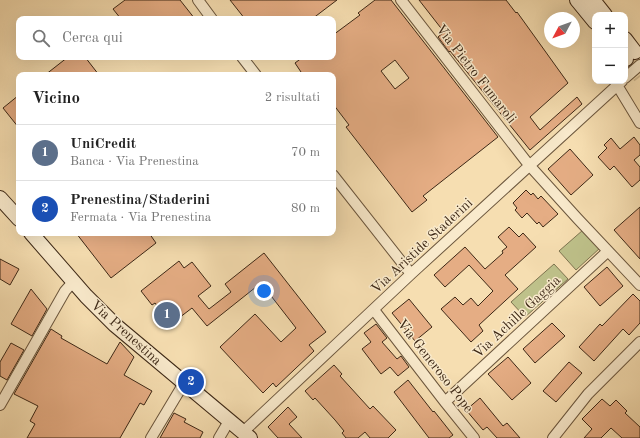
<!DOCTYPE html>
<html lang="it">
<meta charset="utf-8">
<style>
body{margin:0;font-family:"Old Standard TT",serif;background:#f2f2f2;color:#222}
.controls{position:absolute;right:12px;top:12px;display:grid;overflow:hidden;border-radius:8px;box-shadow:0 4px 16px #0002}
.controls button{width:36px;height:36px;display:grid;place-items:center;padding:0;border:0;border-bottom:1px solid #e0e0e0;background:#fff;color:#222;font:20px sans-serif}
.compass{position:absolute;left:544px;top:12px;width:36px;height:36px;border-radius:50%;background:#fff;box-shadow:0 4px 16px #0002;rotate:229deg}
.you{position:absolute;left:264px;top:291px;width:14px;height:14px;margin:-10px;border:3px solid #fff;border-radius:50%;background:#1a73e8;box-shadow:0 0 0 6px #1a73e833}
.badge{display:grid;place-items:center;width:26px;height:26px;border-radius:50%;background:#1a73e8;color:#fff;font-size:13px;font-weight:700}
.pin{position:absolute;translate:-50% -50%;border:2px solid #fff;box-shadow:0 1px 4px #0006}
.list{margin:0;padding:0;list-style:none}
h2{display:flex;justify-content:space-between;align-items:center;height:52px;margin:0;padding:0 16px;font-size:17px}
h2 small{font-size:13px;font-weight:400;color:#767676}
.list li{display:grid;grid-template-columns:26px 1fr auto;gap:12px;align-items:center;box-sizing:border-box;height:56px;padding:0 16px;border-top:1px solid #e0e0e0}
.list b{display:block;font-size:15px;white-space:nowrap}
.list p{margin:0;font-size:13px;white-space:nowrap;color:#767676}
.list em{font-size:13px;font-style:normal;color:#767676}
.icon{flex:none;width:22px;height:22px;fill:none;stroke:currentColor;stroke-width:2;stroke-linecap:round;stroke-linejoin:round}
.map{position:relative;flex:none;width:640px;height:438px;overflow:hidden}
.search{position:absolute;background:#fff;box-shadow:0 4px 16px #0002;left:16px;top:16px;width:320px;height:44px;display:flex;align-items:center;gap:10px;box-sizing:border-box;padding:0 14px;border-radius:8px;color:#767676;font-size:15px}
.panel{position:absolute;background:#fff;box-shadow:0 4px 16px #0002;left:16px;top:72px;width:320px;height:164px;border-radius:8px}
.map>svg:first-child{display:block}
</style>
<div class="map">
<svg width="640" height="438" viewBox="0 0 640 438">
<rect width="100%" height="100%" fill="#f6deb1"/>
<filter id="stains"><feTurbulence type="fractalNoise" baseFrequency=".005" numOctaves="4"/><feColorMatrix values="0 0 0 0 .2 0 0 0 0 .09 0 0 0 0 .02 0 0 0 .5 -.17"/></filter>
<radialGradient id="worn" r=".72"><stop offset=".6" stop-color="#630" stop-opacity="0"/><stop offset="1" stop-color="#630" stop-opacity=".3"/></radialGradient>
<path fill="#bec18a" stroke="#7e7450" d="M583,230l17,18 -24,22 -17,-19z
M554,264l14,15 -43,38 -14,-15z"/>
<path fill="#e5ad84" stroke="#3d2816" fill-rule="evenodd" d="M125,0h55l15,19h-74l-8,-10z
M230,0h107l-25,19h-67z
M375,0h16l107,137 -75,59 4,4 -15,12 -66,-85 3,-2 -16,-21v-29h-30l-8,-12 8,-6h30v-22l27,-20 -2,-2zM395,60l14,18 -14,11 -14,-18z
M419,0h87l10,13 1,-1 51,71 -38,34 10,13 37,-33 5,7 -52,46 -80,-99 -1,1 -11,-15 6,-5z
M68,57h17l14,18h-54z
M19,95v33l-16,-20z
M634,137l6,8v10l-6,5 6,7v13l-8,7 -18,-21 -4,4 -12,-13 9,-9 -3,-3 7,-7 9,11z
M570,149l23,26 -22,20 -23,-26z
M526,190l5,5 2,-2 5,6 3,-3 17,18 -15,13 -4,-5 -2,2 -10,-11 -5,5 -7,-8 2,-2 -4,-5z
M640,207v52l-26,-29z
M509,227l10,10 4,-4 13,14 -31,28 13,14 -39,36 4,6 -12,11 -30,-33 14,-12 8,8 8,-7 7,8 15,-15 -24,-26 -24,22 -11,-12 31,-28 20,22 18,-16 -1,-2 5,-4 -9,-10z
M76,233h73l7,10 -45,35z
M264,253l62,79 -17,13 5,6 -38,36 -3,-4 -10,10 -43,-46 35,-33 26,28 15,-14 -35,-45 -54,43 -15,-18 -21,16 -16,-21 -3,2 -11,-14 38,-30 5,7 8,-6 19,24 -13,10 11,13 22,-17 -6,-8z
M0,259l19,10 -9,16 -10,-6z
M607,267l16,19 -23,20 -16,-19z
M31,289l16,20 -15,27 -21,-12z
M633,294l7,7v22l-11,12 -6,-6 -29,32 -15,-14 21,-23 2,2z
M409,299l23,28 -17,14 -23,-28z
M552,323l13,13 -30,27 -12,-14z
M376,324l11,14 -5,4 15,17 4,-3 8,11 -11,9 -8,-9 -9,7 -19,-25 9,-7 -7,-9z
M51,329l11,7 -1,2 46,26 13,-22 14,15 -10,18 28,16 -8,14 -4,-2 -20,35h-93l8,-14 -5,-3 8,-15 -24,-12z
M11,343l13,7 -17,30 -7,-4v-14z
M508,357l23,26 -19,17 -24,-26z
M569,362l13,11 -26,29 -13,-11z
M334,365l8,9 -2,2 30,33 3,-3 23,24 -8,8h-18l-5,-6 -7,6h-12l-4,-5 2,-2 -9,-11 -20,-22 -2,2 -8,-9z
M408,380l25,32 1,-1 19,24 -4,3h-20l-35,-46z
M480,398l23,28 4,-3 13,15h-23l-10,-11 -4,3 -17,-20z
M602,399l8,7 6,-6 11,11 -2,2 15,14v11h-18l-11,-10 -10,10h-17l8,-9 -10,-10z
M288,407l9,10 -8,7 13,14h-24l-10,-11z
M174,413l12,6 -2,3 19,10 -3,6h-40z"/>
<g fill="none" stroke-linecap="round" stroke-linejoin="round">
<path stroke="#d1ba92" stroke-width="14" stroke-dasharray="14 7" stroke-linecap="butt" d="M626,59l14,18"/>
<defs>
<path id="street" d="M198,0l14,19
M401,0l128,165 48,53 63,67
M242,57l14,18
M625,78l15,-13
M617,85l23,38
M333,175l78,99
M374,310l71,92 29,36
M445,402l163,-151
M0,405l65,-114 8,-9
M243,432l168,-158 211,-193
M151,438l33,-55
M219,438l10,-17
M553,438l35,-44 52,-52"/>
<path id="secondary" d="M577,0l18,22
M593,0l12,15
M625,39l10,13
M625,59h1
M0,198l19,21
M31,233l55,63 29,29 135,113"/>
</defs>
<use href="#street" stroke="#6b563d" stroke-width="12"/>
<use href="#secondary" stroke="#3d2816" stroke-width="16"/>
<use href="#street" stroke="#f9eacc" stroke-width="10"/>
<use href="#secondary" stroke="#f9eacc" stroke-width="14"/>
</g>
<g text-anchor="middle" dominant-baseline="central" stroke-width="3" stroke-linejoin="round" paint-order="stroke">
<g font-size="14" fill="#3d2816" stroke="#f9eacc">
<text transform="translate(476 74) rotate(52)">Via Pietro Fumaroli</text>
<text transform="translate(422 246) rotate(-43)">Via Aristide Staderini</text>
<text transform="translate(517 317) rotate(-43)">Via Achille Gaggia</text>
<text transform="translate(126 333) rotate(42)">Via Prenestina</text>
<text transform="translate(435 366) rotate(52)">Via Generoso Pope</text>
</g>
</g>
<rect width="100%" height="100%" filter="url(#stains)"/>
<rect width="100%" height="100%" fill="url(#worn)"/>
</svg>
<div class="controls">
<button>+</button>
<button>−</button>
</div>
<svg class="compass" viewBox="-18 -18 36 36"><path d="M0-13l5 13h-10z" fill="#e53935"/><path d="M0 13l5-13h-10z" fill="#767676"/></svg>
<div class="you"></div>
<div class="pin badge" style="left:167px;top:315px;background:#5c6f8a">1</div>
<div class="pin badge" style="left:191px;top:382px;background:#1a4fb4">2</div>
<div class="search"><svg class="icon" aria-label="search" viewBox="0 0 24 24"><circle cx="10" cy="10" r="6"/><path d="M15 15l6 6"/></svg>Cerca qui</div>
<section class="panel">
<h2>Vicino<small>2 risultati</small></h2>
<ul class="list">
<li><span class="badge" style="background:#5c6f8a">1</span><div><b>UniCredit</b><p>Banca · Via Prenestina</p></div><em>70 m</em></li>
<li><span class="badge" style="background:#1a4fb4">2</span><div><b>Prenestina/Staderini</b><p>Fermata · Via Prenestina</p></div><em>80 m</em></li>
</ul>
</section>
</div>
